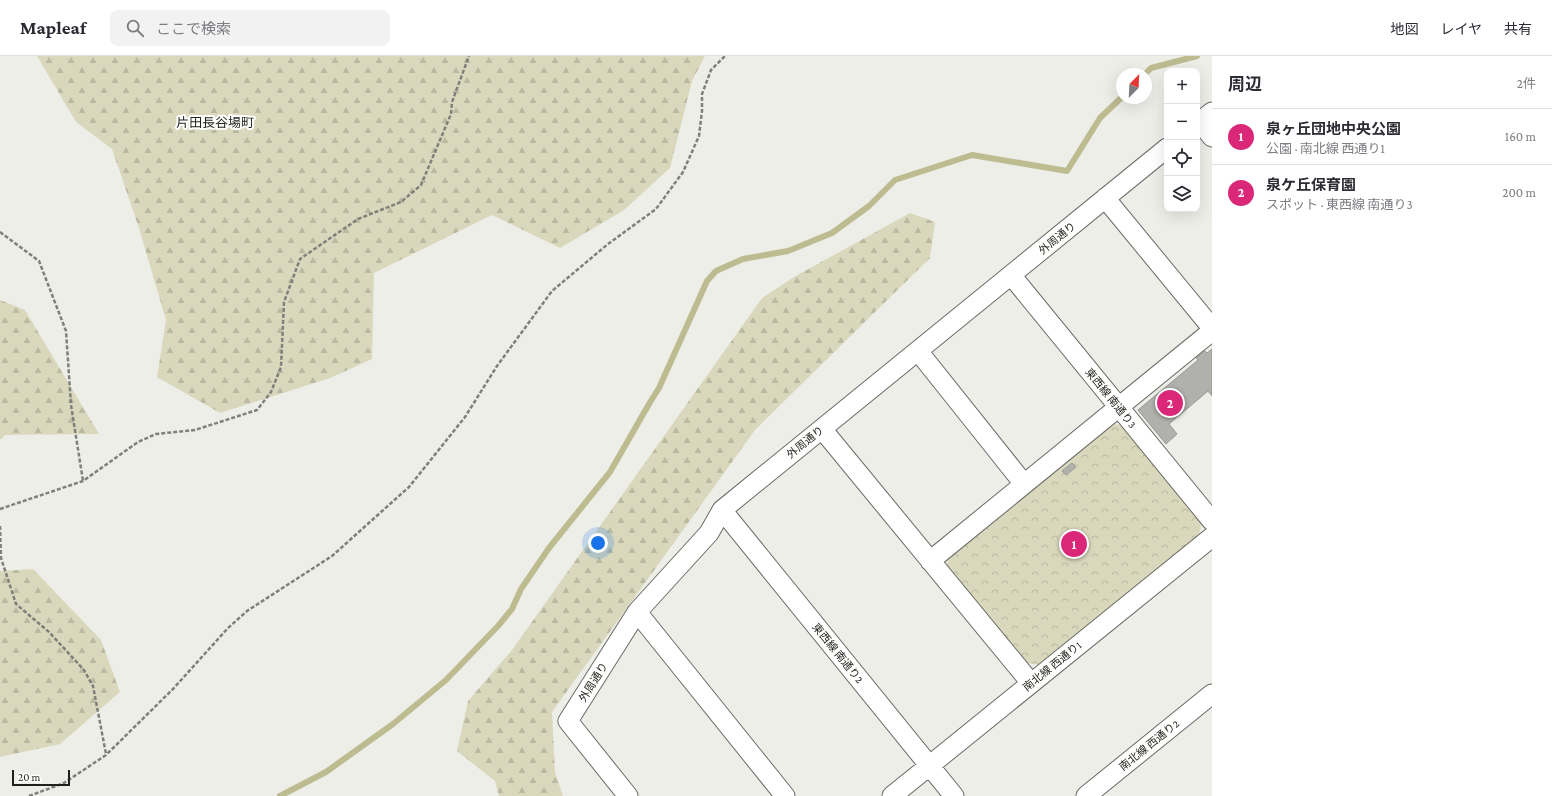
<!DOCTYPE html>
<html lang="ja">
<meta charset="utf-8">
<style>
body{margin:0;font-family:"Crimson Pro","Noto Sans JP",serif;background:#f2f2f3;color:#2b2b33}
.controls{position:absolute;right:12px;top:12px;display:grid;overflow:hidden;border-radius:8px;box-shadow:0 4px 16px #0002}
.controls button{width:36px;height:36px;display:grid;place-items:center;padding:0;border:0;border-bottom:1px solid #e1e1e2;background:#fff;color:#2b2b33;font:20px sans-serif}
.compass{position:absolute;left:1116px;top:12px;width:36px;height:36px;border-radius:50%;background:#fff;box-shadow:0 4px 16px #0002;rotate:24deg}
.scale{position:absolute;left:12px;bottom:10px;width:58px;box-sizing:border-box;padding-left:4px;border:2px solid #1f1f1d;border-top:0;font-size:11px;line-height:14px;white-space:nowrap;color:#1f1f1d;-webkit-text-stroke:3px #fffffe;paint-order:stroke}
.you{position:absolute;left:598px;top:487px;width:14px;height:14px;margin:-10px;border:3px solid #fff;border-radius:50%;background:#1a73e8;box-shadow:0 0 0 6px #1a73e833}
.badge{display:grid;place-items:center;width:26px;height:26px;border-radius:50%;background:#db2777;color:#fff;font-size:13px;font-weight:700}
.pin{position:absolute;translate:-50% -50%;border:2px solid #fff;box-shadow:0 1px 4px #0006}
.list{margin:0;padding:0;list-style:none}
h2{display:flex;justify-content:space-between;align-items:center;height:52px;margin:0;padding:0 16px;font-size:17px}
h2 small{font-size:13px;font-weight:400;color:#7c7c81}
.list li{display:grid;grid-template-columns:26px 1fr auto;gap:12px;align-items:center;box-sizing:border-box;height:56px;padding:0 16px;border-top:1px solid #e1e1e2}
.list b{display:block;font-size:15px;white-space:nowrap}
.list p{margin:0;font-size:13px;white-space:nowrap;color:#7c7c81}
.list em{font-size:13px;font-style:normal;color:#7c7c81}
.icon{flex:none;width:22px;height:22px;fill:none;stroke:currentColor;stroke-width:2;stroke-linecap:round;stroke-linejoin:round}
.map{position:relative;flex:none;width:1212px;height:740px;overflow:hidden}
header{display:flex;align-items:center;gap:24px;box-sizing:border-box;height:56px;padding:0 20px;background:#fff;border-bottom:1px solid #e1e1e2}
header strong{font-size:19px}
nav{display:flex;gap:22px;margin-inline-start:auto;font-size:14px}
.search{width:280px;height:36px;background:#f2f2f3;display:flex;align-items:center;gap:10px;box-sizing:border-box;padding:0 14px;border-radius:8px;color:#7c7c81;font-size:15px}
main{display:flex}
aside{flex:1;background:#fff}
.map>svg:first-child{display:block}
</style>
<header>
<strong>Mapleaf</strong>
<div class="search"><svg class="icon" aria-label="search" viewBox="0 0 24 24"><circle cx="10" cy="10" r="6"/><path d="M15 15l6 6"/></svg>ここで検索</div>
<nav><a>地図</a><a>レイヤ</a><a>共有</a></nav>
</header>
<main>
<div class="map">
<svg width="1212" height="740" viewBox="0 0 1212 740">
<defs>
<pattern id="forest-firs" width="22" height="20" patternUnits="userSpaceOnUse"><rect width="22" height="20" fill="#d9d8bc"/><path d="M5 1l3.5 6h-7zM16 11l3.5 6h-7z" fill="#bab9a1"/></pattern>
<pattern id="park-crowns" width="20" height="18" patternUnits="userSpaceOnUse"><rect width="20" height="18" fill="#d9d8bc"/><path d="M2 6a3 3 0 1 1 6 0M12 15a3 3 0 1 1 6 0" fill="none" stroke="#bab9a1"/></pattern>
</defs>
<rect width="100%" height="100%" fill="#eeeee9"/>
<path fill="url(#forest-firs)" d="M37,0h668l-13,25 -22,87 -46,42 -64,38 -68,-33 -118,58 -2,86 -42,19 -110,35 -63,-36 9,-57 -27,-92 -27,-79 -36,-27z
M910,157l25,9 -5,36 -175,172 -203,282 3,60 8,24h-64l-4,-15 -38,-30 11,-50 44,-51 250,-352 32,-21z
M0,244l25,10 74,124 -94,1 -5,5z
M33,513l68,71 19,52 -60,52 -60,13v-186z"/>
<path fill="url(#park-crowns)" d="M1109,368l15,1 78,96 -3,14 -159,130 -14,-2 -79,-96 2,-14z"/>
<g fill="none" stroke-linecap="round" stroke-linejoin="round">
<path stroke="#bdbc91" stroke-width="6" d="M1145,18l6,-6 46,-12
M280,740l46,-24 67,-48 53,-44 52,-54 14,-17 9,-20 28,-41 61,-76 39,-68 10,-16 48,-107 9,-10 27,-12 45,-8 44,-18 37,-27 26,-26 77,-25 95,16 33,-53 22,-21"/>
</g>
<path fill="#b0b0ac" stroke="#999994" d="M1203,293l4,4 5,-4v47l-4,-5 -39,33 8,10 -11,10 -28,-34 60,-50 -3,-4z
M1072,407l4,4 -10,8 -4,-4z"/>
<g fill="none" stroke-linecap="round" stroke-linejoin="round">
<defs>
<path id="minor" d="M1200,66l12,15
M1197,68l15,-12
M1105,142l107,130
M1011,219l201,246
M918,295l106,133
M822,373l209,254
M722,454l232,286
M930,505l282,-230
M637,556l148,184
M628,740l-60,-75 69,-109 72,-79 13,-23 445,-362
M892,740l320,-259
M1086,740l126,-102"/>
</defs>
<use href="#minor" stroke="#6a6a66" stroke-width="21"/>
<path stroke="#7f7f7b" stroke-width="2.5" stroke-dasharray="4 2" stroke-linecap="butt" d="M0,176l39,29 27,70 5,74 12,76
M0,453l83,-28 55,-39 18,-8 39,-4 62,-20 14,-18 10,-25 3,-65 16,-43 58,-40 43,-17 20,-17 30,-71 1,-12 17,-46
M0,470l1,32 15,46 33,28 35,38 9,16 13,68
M29,740l35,-13 42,-28 67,-66 55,-61 19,-17 85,-55 77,-69 56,-70 32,-51 55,-75 56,-47 48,-35 27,-37 16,-36 3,-25v-17l9,-24 14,-14"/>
<use href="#minor" stroke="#fff" stroke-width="19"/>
</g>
<g text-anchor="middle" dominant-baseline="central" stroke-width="4" stroke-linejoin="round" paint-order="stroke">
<g font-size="11" fill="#1f1f1d" stroke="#fffffe">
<text transform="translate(1057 182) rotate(-39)">外周通り</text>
<text transform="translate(1111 342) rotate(51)">東西線 南通り3</text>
<text transform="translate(805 386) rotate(-39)">外周通り</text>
<text transform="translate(838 597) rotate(51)">東西線 南通り2</text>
<text transform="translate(1052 610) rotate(-39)">南北線 西通り1</text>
<text transform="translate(593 626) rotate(-58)">外周通り</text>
<text transform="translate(1149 689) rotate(-39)">南北線 西通り2</text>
</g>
<g font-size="13" fill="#1f1f1d" stroke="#fffffe">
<text x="215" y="66">片田長谷場町</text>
</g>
</g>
</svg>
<div class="controls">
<button>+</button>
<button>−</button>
<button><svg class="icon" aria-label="locate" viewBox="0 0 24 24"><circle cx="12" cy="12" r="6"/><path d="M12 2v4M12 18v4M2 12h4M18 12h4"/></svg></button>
<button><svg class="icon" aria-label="layers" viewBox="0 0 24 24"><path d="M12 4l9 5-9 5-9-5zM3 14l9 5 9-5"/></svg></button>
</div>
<svg class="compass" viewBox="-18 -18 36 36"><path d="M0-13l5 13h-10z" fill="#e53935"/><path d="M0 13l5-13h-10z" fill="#7c7c81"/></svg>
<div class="scale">20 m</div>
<div class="you"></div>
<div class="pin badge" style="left:1074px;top:488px">1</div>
<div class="pin badge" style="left:1170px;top:347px">2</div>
</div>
<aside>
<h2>周辺<small>2件</small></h2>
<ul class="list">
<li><span class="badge">1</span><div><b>泉ヶ丘団地中央公園</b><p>公園 · 南北線 西通り1</p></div><em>160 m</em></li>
<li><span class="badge">2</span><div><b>泉ケ丘保育園</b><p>スポット · 東西線 南通り3</p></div><em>200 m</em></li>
</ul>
</aside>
</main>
